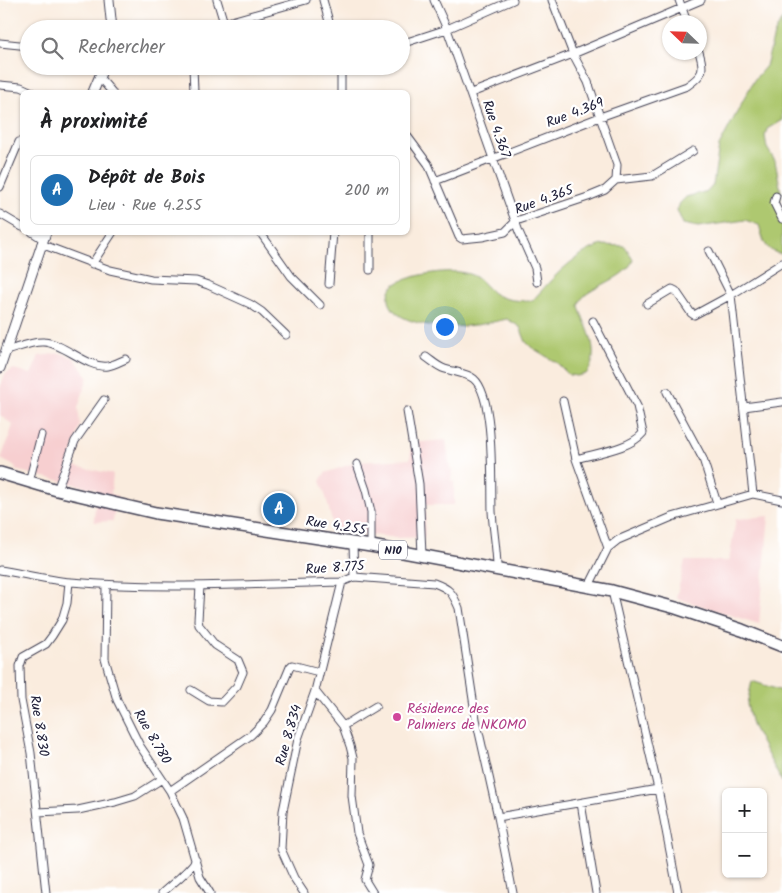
<!DOCTYPE html>
<html lang="fr">
<meta charset="utf-8">
<style>
body{margin:0;font-family:Kalam,sans-serif;background:#f2f2f2;color:#202124}
.controls{position:absolute;right:15px;bottom:15px;display:grid;overflow:hidden;border-radius:8px;box-shadow:0 1px 4px #0004}
.controls button{width:45px;height:45px;display:grid;place-items:center;padding:0;border:0;border-bottom:1px solid #e0e0e0;background:#fff;color:#202124;font:25px sans-serif}
.compass{position:absolute;left:662px;top:15px;width:45px;height:45px;border-radius:50%;background:#fff;box-shadow:0 1px 4px #0004;rotate:293deg}
.you{position:absolute;left:444px;top:326px;width:18px;height:18px;margin:-12px;border:4px solid #fff;border-radius:50%;background:#1a73e8;box-shadow:0 0 0 8px #1a73e833}
.badge{display:grid;place-items:center;width:32px;height:32px;border-radius:50%;background:#1f6fb2;color:#fff;font-size:16px;font-weight:700}
.pin{position:absolute;translate:-50% -50%;border:2px solid #fff;box-shadow:0 1px 5px #0006}
.list{margin:0;padding:0;list-style:none}
h2{display:flex;justify-content:space-between;align-items:center;height:65px;margin:0;padding:0 20px;font-size:21px}
h2 small{font-size:16px;font-weight:400;color:#757577}
.list li{display:grid;grid-template-columns:32px 1fr auto;gap:15px;align-items:center;box-sizing:border-box;height:70px;margin:0 10px 10px;padding:0 10px;border:1px solid #e0e0e0;border-radius:8px}
.list b{display:block;font-size:19px;white-space:nowrap}
.list p{margin:0;font-size:16px;white-space:nowrap;color:#757577}
.list em{font-size:16px;font-style:normal;color:#757577}
.icon{flex:none;width:28px;height:28px;fill:none;stroke:currentColor;stroke-width:2;stroke-linecap:round;stroke-linejoin:round}
.map{position:relative;flex:none;width:782px;height:893px;overflow:hidden}
.search{position:absolute;background:#fff;box-shadow:0 1px 4px #0004;left:20px;top:20px;width:390px;height:55px;display:flex;align-items:center;gap:12px;box-sizing:border-box;padding:0 18px;border-radius:28px;color:#757577;font-size:19px}
.panel{position:absolute;background:#fff;box-shadow:0 1px 4px #0004;left:20px;top:90px;width:390px;height:145px;border-radius:8px}
.map>svg:first-child{display:block}
</style>
<div class="map">
<svg width="782" height="893" viewBox="0 0 782 893">
<rect width="100%" height="100%" fill="#fff"/>
<filter id="ink" filterUnits="userSpaceOnUse"><feTurbulence type="fractalNoise" baseFrequency=".02" numOctaves="2"/><feDisplacementMap in="SourceGraphic" scale="10" xChannelSelector="R" yChannelSelector="G"/><feConvolveMatrix kernelMatrix="1 2 1 2 8 2 1 2 1" color-interpolation-filters="sRGB"/></filter>
<filter id="wash" filterUnits="userSpaceOnUse"><feTurbulence type="fractalNoise" baseFrequency=".0096" numOctaves="4" result="noise"/><feDisplacementMap in="SourceGraphic" scale="20" xChannelSelector="R" yChannelSelector="G"/><feGaussianBlur stdDeviation="1.12" result="paint"/><feColorMatrix in="noise" values="0 0 0 0 0 0 0 0 0 0 0 0 0 0 0 0 0 1.4 0 .05"/><feComposite in="paint" operator="in"/></filter>
<g filter="url(#wash)">
<rect width="100%" height="100%" fill="#faecde"/>
<path fill="#f7cfd0" d="M60,353l14,5 14,19 -10,31 2,17 -12,43 3,1 3,-3 39,8 -2,20 6,2 -4,25 -19,1 2,-33 -81,-19 1,-3 -15,-8 12,-34 -13,-10v-27l5,-14 9,-5 17,5 8,-18z
M446,440l4,29 2,1 -1,11h3v24h-33l1,6h3l1,2 -2,24 -26,1 -64,-8 -8,-33 -6,-16 5,-8 32,-11 53,-3 2,-16z
M769,516l-10,108 -83,-26 9,-37h44l7,-42z"/>
<path fill="#aec86f" stroke="#687555" d="M782,19v101l-15,9 -2,7 2,12 8,13 6,31 -2,22 3,11v28l-2,1c-17,-5 -16,-14 -21,-29l-14,-5 -47,7 -15,-3 -6,-14 3,-7 6,-6 22,-6 5,-6 6,-39 35,-66 12,-14 8,-31z
M602,245l23,1 8,14c-8,22 -54,28 -54,46 0,4 4,10 5,14 8,18 15,38 2,54l-9,2 -8,-1 -12,-12 -26,-16 -5,-5 -6,-15 -13,-8c-14,3 -27,6 -41,7 -20,2 -68,0 -76,-22 -3,-9 0,-18 9,-22 18,-8 58,-16 77,-5 6,4 11,11 17,16 11,7 27,9 40,7 20,-22 40,-46 69,-55z
M752,681l30,10v91l-30,-57 -5,-21z"/>
</g>
<g filter="url(#ink)">
<g fill="none" stroke-linecap="round" stroke-linejoin="round">
<defs>
<path id="minor" d="M217,0l7,23
M323,0l8,29
M434,0l13,29 66,-29
M679,0l8,22
M203,29l103,-29
M0,43l29,3
M401,44l46,-15 72,203 16,36 2,14
M193,66l1,26
M99,77l13,15
M0,85l21,2 11,5
M341,92v-26
M471,93l102,-39 128,-54
M408,137l20,27 31,73 3,2 20,-2 23,-5 11,-11 72,-24 17,-7 11,-10 1,-15 -17,-48 -12,-35 -15,-28 -21,-54
M616,180l36,-4 41,-25
M435,181l165,-64 87,-31c16,-11 18,-15 12,-34
M0,187l19,-45
M776,196l-2,7 8,16
M0,214l22,13
M32,232l11,7
M260,232l31,44 29,29
M370,232v38
M41,244l69,26 41,9 45,2 12,4 42,19 12,8 24,23
M709,251l22,44 22,199
M92,264l21,-32
M329,284l4,-52
M647,304l25,-15 4,2 15,22 3,2 37,-20 51,-32
M593,321l44,85 6,27c-13,16 -47,20 -67,26l32,89
M6,351c12,-3 25,-10 38,-9 20,1 44,27 64,24 6,-1 13,-5 18,-7
M426,357c6,4 12,10 19,12 10,3 22,4 29,10 21,18 17,104 18,132 1,19 5,38 5,58
M667,392l36,67 14,44
M563,401l13,58
M744,407l38,-5
M407,411l12,73 3,71
M357,464l9,26 5,22v34
M29,482l12,-47
M57,490l18,-49 29,-41
M353,544l1,33
M0,570c24,4 48,10 71,12 91,8 181,2 271,0l12,-5 80,6c16,6 18,9 25,25l17,111 22,98 15,76
M106,585l-1,74 12,41 23,46 30,45 13,27 17,59 10,16
M589,586l19,-38 10,-8 54,-23 81,-23 29,6
M612,591l46,198
M191,690l18,11 13,1 15,-16 6,-14 -5,-12 -23,-15 -16,-20 -1,-5 2,-34
M315,691l28,35 7,20 3,12 -1,38 5,37 12,32 -4,15 8,13
M343,726l33,-20
M170,791l81,-56 13,-13 8,-12 18,-43 2,-2 27,7
M581,803l15,90
M38,812l40,-2 37,-8 20,-6 27,-17
M498,817l160,-28 20,104
M46,893l-15,-140 -10,-53 -1,-34 3,-9 23,-13 6,-8 10,-16 5,-17 2,-21
M162,893c11,-10 25,-20 34,-33
M304,893l-10,-15 -13,-29 2,-38 15,-72 17,-48 27,-109"/>
<path id="tertiary" d="M109,0l3,29
M93,92l11,-26
M0,368l46,-136"/>
<path id="trunk" d="M0,473l57,17 99,23 215,33 241,45 64,17 66,22 40,16"/>
</defs>
<use href="#minor" stroke="#424053" stroke-width="9"/>
<use href="#tertiary" stroke="#424053" stroke-width="11"/>
<use href="#trunk" stroke="#424053" stroke-width="14"/>
<use href="#minor" stroke="#fff" stroke-width="7"/>
<use href="#tertiary" stroke="#fff" stroke-width="9"/>
<use href="#trunk" stroke="#fff" stroke-width="11"/>
</g>
</g>
<circle fill="#d1479c" stroke="#fff" stroke-width="2" cx="397" cy="717" r="5"/>
<g text-anchor="middle" dominant-baseline="central" stroke-width="4.5" stroke-linejoin="round" paint-order="stroke">
<rect fill="#fff" stroke="#646476" stroke-width="1" x="379" y="540.5" width="28" height="19" rx="4"/>
<g font-size="12" font-weight="bold" fill="#22223b">
<text x="393" y="550">N10</text>
</g>
<g font-size="14" fill="#22223b" stroke="#fff">
<text transform="translate(575 113) rotate(-21)">Rue 4.369</text>
<text transform="translate(496 129) rotate(71)">Rue 4.367</text>
<text transform="translate(544 200) rotate(-20)">Rue 4.365</text>
<text transform="translate(336 526) rotate(9)">Rue 4.255</text>
<text transform="translate(335 568) rotate(-4)">Rue 8.775</text>
<text transform="translate(39 726) rotate(81)">Rue 8.830</text>
<text transform="translate(289 735) rotate(-74)">Rue 8.834</text>
<text transform="translate(152 737) rotate(60)">Rue 8.780</text>
</g>
<g font-size="14" fill="#b23c85" stroke="#fff" text-anchor="start">
<text x="407" y="709">Résidence des<tspan x="407" dy="16">Palmiers de NKOMO</tspan></text>
</g>
</g>
</svg>
<div class="controls">
<button>+</button>
<button>−</button>
</div>
<svg class="compass" viewBox="-18 -18 36 36"><path d="M0-13l5 13h-10z" fill="#e53935"/><path d="M0 13l5-13h-10z" fill="#757577"/></svg>
<div class="you"></div>
<div class="pin badge" style="left:279px;top:509px">A</div>
<div class="search"><svg class="icon" aria-label="search" viewBox="0 0 24 24"><circle cx="10" cy="10" r="6"/><path d="M15 15l6 6"/></svg>Rechercher</div>
<section class="panel">
<h2>À proximité<small></small></h2>
<ul class="list">
<li><span class="badge">A</span><div><b>Dépôt de Bois</b><p>Lieu · Rue 4.255</p></div><em>200 m</em></li>
</ul>
</section>
</div>
